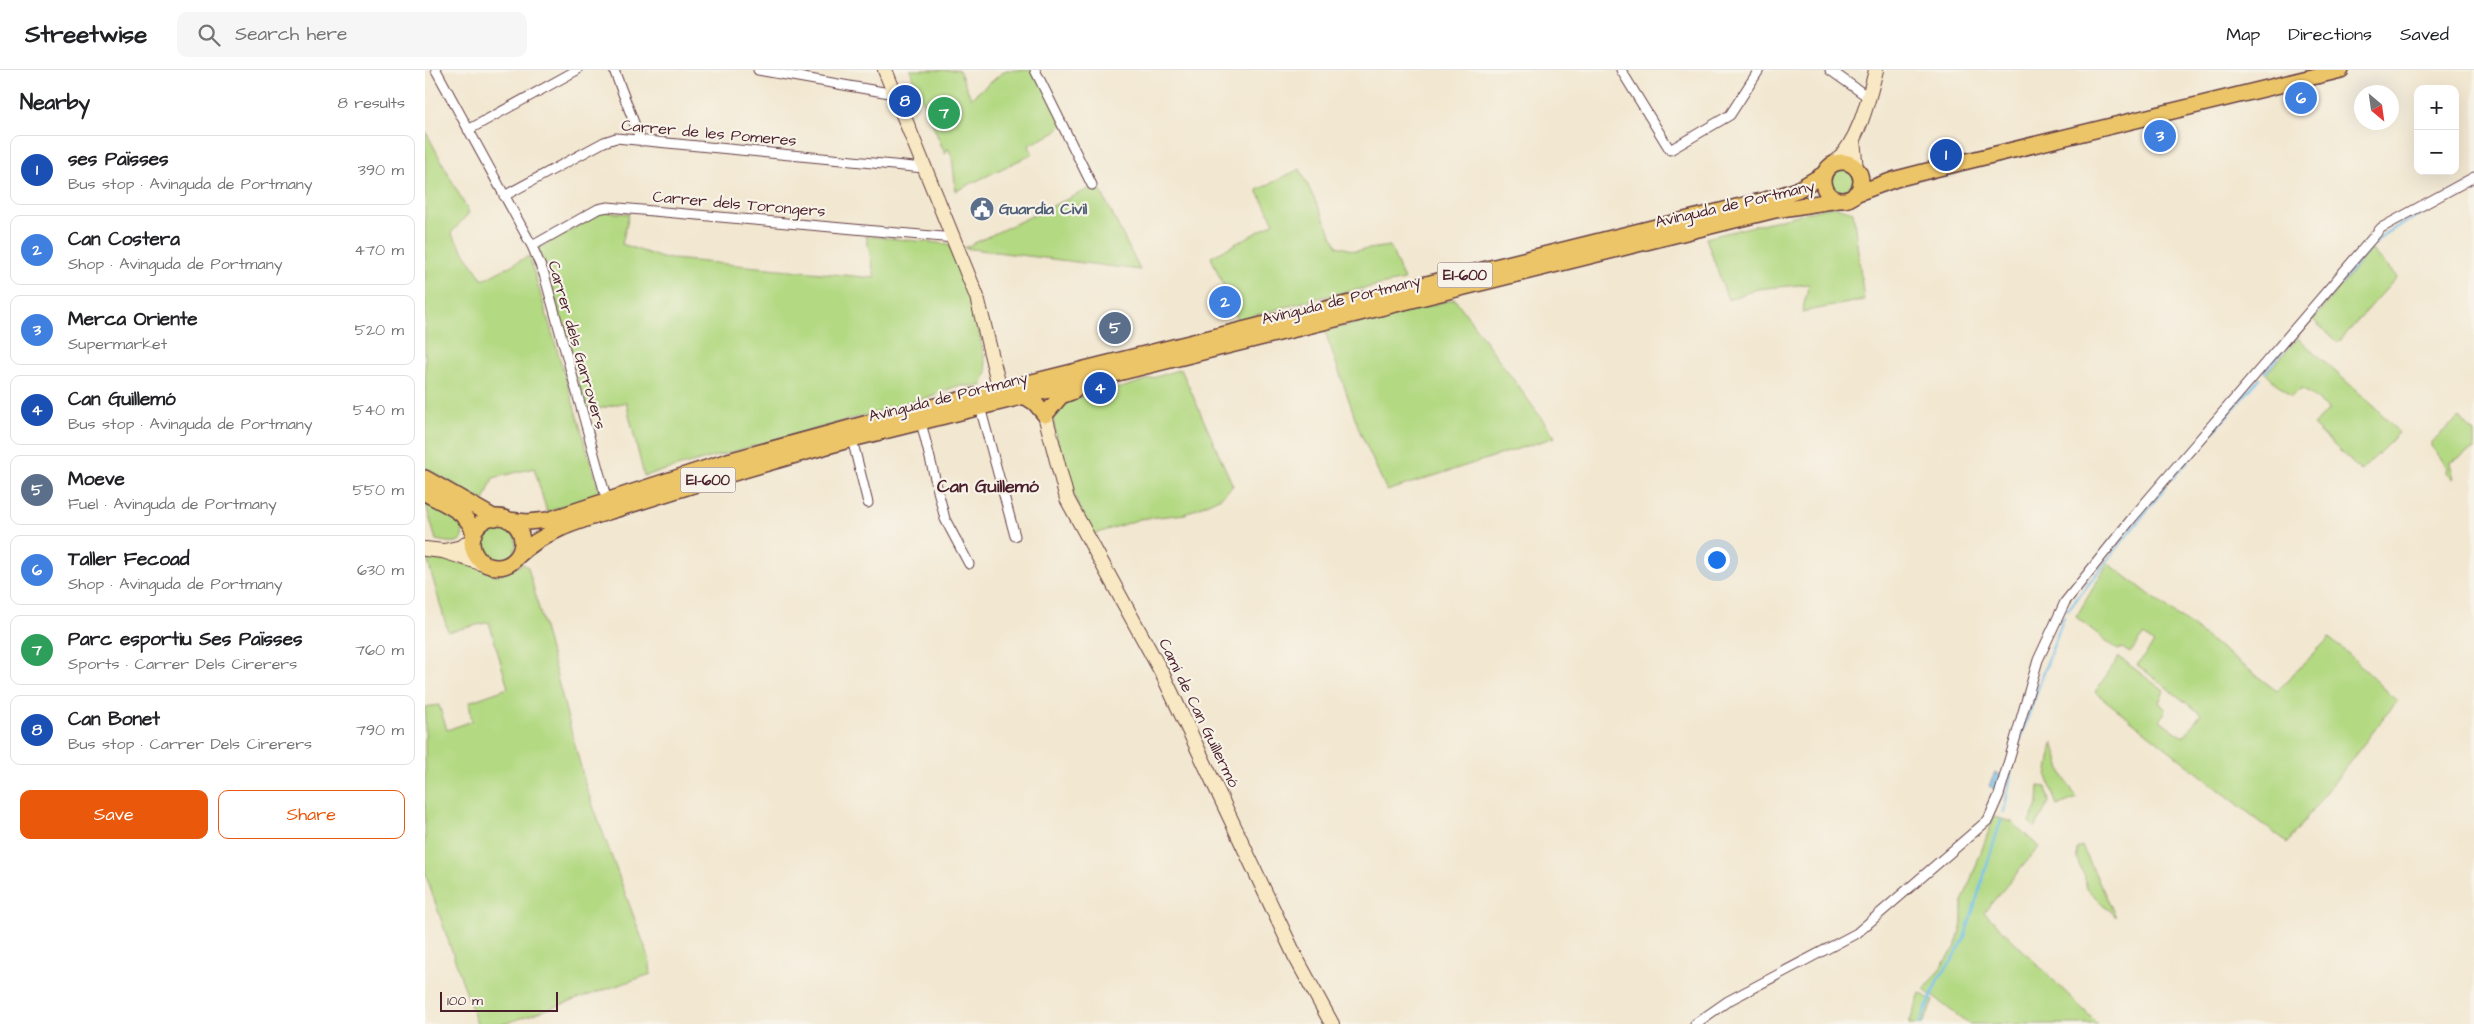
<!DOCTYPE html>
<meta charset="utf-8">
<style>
body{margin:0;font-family:"Architects Daughter",sans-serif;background:#f6f6f6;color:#202124}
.controls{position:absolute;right:15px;top:15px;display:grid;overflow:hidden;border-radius:10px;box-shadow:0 5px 20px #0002}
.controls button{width:45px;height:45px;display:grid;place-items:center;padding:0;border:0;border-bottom:1px solid #e0e0e0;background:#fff;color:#202124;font:25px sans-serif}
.compass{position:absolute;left:1929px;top:15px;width:45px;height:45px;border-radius:50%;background:#fff;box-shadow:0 5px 20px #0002;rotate:151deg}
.scale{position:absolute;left:15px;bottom:12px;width:118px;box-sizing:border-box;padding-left:5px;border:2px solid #4a1f2b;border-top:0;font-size:14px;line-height:18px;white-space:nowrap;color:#4a1f2b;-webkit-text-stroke:4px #f7f3e8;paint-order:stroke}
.you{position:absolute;left:1291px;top:489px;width:18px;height:18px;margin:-12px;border:4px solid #fff;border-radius:50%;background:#1a73e8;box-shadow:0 0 0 8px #1a73e833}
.badge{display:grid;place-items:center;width:32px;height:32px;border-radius:50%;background:#ea580c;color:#fff;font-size:16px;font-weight:700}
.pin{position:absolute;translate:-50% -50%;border:2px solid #fff;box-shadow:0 1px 5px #0006}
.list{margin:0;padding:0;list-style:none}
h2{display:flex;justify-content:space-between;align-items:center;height:65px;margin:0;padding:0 20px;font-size:21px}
h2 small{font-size:16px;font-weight:400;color:#757577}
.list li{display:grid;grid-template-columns:32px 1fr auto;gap:15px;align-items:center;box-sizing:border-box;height:70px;margin:0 10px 10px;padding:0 10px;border:1px solid #e0e0e0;border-radius:10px}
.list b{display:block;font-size:19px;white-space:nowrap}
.list p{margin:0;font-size:16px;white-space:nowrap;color:#757577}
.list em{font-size:16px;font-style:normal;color:#757577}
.actions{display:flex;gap:10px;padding:15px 20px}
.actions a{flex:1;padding:11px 0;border:1px solid #ea580c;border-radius:10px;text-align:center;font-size:18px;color:#ea580c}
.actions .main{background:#ea580c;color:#fff}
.icon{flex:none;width:28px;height:28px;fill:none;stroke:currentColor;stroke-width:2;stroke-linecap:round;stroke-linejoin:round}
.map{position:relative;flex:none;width:2049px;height:954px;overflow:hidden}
header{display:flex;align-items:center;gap:30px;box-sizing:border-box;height:70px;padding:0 25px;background:#fff;border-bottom:1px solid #e0e0e0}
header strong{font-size:24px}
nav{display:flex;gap:28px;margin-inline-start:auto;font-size:18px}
.search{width:350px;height:45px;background:#f6f6f6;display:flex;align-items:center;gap:12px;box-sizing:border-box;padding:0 18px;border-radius:10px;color:#757577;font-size:19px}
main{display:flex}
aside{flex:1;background:#fff}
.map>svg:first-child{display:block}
</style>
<header>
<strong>Streetwise</strong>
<div class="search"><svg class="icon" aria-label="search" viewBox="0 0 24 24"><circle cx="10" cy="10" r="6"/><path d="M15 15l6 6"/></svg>Search here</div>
<nav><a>Map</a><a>Directions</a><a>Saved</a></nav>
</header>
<main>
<aside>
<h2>Nearby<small>8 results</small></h2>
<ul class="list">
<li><span class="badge" style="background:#1a4fb4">1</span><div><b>ses Païsses</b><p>Bus stop · Avinguda de Portmany</p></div><em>390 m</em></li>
<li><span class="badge" style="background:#3f7fe0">2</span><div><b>Can Costera</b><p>Shop · Avinguda de Portmany</p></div><em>470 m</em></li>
<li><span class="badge" style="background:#3f7fe0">3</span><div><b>Merca Oriente</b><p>Supermarket</p></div><em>520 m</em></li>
<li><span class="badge" style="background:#1a4fb4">4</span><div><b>Can Guillemó</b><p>Bus stop · Avinguda de Portmany</p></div><em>540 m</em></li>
<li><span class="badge" style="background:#5c6f8a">5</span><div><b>Moeve</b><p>Fuel · Avinguda de Portmany</p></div><em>550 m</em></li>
<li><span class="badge" style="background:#3f7fe0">6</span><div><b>Taller Fecoad</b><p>Shop · Avinguda de Portmany</p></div><em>630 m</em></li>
<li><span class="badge" style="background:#2e9e5b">7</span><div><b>Parc esportiu Ses Païsses</b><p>Sports · Carrer Dels Cirerers</p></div><em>760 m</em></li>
<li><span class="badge" style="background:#1a4fb4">8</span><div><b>Can Bonet</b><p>Bus stop · Carrer Dels Cirerers</p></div><em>790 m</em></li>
</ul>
<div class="actions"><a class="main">Save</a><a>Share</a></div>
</aside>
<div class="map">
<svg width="2049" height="954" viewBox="0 0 2049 954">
<rect width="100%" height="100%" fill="#f7f3e8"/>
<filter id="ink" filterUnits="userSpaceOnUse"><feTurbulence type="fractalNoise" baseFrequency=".02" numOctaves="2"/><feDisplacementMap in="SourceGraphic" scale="10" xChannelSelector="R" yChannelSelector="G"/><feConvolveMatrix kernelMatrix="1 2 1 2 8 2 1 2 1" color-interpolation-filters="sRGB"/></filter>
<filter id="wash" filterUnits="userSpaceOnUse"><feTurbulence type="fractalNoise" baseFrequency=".0096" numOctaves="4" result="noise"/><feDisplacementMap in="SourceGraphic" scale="20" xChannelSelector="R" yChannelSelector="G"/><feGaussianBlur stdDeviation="1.12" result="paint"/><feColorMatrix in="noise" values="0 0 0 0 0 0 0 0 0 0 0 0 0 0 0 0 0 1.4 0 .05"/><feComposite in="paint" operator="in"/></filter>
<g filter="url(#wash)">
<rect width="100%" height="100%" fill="#f2e7d0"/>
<path fill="#b3d982" stroke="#7e7c56" d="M485,0h49l12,28 35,-28h32l26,53 -10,10 -25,12 3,9 -76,37 -4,-34 -4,-9 -3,6z
M0,60l44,83 -18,20 32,47 46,-24 71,237 -53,19 -13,-44 -41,10 -9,23 -59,-33z
M1403 111a14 14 0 1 1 28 0a14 14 0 1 1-28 0Z
M875,99l37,77 18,5 35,-5 14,34 -90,19 -76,21 -27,-63 63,-34 -17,-33z
M672,113l43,87 -176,-22 131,-62z
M1408,136l20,6 11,88 -62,12 7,-28 -52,5 -29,11 -22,-62z
M178,142l26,2 -7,30 40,14 213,20 -9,-42 83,8 27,74 11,53 -5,15h-25l-39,15 -274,75 -18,-74 -40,10 -37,-138 -11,-25z
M1946,179l26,28 -59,66 -25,-23z
M1030,229l100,138 -168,54 -27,-59 -35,-101z
M1873,268l80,72 21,23 -38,38 -48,-46 17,-16 -28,-21 -11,9 -25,-23z
M756,299l52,117 -12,11 -36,17 -45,5 -48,16c-21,-42 -31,-73 -40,-119l8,-10 10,-7 54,-12z
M2035,347l14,16v16l-24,14 4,16 -9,-7 3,-4 -17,-22v-4z
M0,432l37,24c4,21 -11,17 -26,14z
M51 473a20 20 0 1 1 40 0a20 20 0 1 1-40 0Z
M2,488l46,7 23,11 27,-12 5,3 58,220 63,171 2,16 -147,50h-27l-52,-151v-166l14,-2 8,25 25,-9 -3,-19 39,-14 -19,-66 -41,10z
M1683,493l169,128 52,-53 22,18 46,45 -110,142 -192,-151 24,-35 45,34 -5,11 7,8 -6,10 23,17 18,-23 -64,-49 17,-22 -10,-8 -14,18 -8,-5 -4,2 -42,-33z
M1628,672l10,34 14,22 -20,8 -10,-30z
M1614,716l7,1 3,15 -14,26 -6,-6 9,-19z
M1569,747l18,5 27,25 -55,65 114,112h-129l-45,-34 31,-42 7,-24v-21z
M1657,776l34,71 -30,-29c1,-18 -12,-21 -9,-40z
M1495,923l13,8 -10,23h-14z"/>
<path fill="#71bfec" stroke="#5e6f8c" d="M1570,703l7,3 -4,15 -9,-5z"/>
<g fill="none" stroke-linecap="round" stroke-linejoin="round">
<path stroke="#71bfec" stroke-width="2.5" d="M2003,140l46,-26
M1949,175l12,-12 37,-20
M1840,302l105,-124
M1747,409l88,-101
M1643,540l99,-125
M1592,677l47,-131
M1579,742l9,-50
M1495,954l18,-45 14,-18 12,-22 37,-119"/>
</g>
</g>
<g filter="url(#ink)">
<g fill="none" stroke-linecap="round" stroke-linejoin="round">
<defs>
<path id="street" d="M11,0l96,176 12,28 63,227
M189,0l27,71
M333,0l137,24
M610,0l57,115
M1196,0l49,80 60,-35 29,-45
M1405,0l38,27
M43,60l109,-60
M79,126l100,-54 12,-4 308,30
M107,176l66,-37 10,-2 346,31
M555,337l35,129
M496,352l24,97 24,45
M427,369l16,64
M1270,954l33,-23 129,-68 131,-113 11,-25 39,-135 27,-58 68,-85 248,-289 93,-51"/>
<path id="secondary" d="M460,0l92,227 23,93
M1428,70l3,29
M1410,93c24,-22 33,-62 41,-93
M620,345l22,84 96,176 132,281 37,68
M0,479l18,2 44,14
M19,481l18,-4 11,-8"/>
<path id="primary" d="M1398 111a19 19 0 1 1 38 0a19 19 0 1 1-38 0Z
M1430,124l41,-15 43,-11 402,-98
M599,326l11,7 10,12 16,-19 13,-5
M0,408l70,40
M0,423c19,11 43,18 49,41
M47 472a25 25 0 1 1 50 0a25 25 0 1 1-50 0Z
M83,450l19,2 21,-2 180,-59 151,-41 894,-222 24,-8 27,-16
M92,487c30,-30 74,-39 113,-52 73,-24 147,-45 222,-66l923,-229 63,-10"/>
</defs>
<use href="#street" stroke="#633d44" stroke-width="11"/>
<use href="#secondary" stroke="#633d44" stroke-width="16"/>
<use href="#primary" stroke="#633d44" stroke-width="18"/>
<use href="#street" stroke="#fff" stroke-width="9"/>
<use href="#secondary" stroke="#f8e8c3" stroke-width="14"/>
<use href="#primary" stroke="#edc569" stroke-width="15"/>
</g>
</g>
<defs>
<symbol id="civic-disc" viewBox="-11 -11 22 22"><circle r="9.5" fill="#5c6f8a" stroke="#f7f3e8"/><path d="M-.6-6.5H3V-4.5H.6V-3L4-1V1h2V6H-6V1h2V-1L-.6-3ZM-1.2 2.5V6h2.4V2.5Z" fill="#fff"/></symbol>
</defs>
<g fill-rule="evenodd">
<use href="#civic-disc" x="543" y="125" width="28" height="28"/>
</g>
<g text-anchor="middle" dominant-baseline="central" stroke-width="4.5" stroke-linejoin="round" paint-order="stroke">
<g fill="#f7f3e8" stroke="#7e5f64" stroke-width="1">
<rect x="1012.5" y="192.5" width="55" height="25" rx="4"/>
<rect x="255.5" y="397.5" width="55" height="25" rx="4"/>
</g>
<g font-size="15" font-weight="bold" fill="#4a1f2b">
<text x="1040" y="205">EI-600</text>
<text x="283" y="410">EI-600</text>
</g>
<g font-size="16" fill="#4a1f2b" stroke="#f7f3e8">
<text transform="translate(284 63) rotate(5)">Carrer de les Pomeres</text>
<text transform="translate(314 134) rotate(5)">Carrer dels Torongers</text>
<text transform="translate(1310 134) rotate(-13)">Avinguda de Portmany</text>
<text transform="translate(916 230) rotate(-14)">Avinguda de Portmany</text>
<text transform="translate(152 275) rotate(74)">Carrer dels Garrovers</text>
<text transform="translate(523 327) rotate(-14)">Avinguda de Portmany</text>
<text transform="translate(774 643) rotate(64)">Camí de Can Guillermó</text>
</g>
<g font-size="16" font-weight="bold" fill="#4e5e75" stroke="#f7f3e8" text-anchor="start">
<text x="574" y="139">Guardia Civil</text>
</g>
<g font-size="18" font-weight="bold" fill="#4a1f2b" stroke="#f7f3e8">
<text x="563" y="416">Can Guillemó</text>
</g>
</g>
</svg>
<div class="controls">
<button>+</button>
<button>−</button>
</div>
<svg class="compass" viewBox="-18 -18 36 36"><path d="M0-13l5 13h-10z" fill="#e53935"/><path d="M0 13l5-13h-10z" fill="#757577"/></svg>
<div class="scale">100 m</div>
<div class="you"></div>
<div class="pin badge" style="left:1521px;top:85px;background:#1a4fb4">1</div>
<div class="pin badge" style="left:800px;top:232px;background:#3f7fe0">2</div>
<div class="pin badge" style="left:1735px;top:66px;background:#3f7fe0">3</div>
<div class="pin badge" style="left:675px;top:318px;background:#1a4fb4">4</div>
<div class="pin badge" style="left:690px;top:258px;background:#5c6f8a">5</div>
<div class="pin badge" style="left:1876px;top:28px;background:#3f7fe0">6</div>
<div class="pin badge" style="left:519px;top:43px;background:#2e9e5b">7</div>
<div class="pin badge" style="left:480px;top:31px;background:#1a4fb4">8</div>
</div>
</main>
